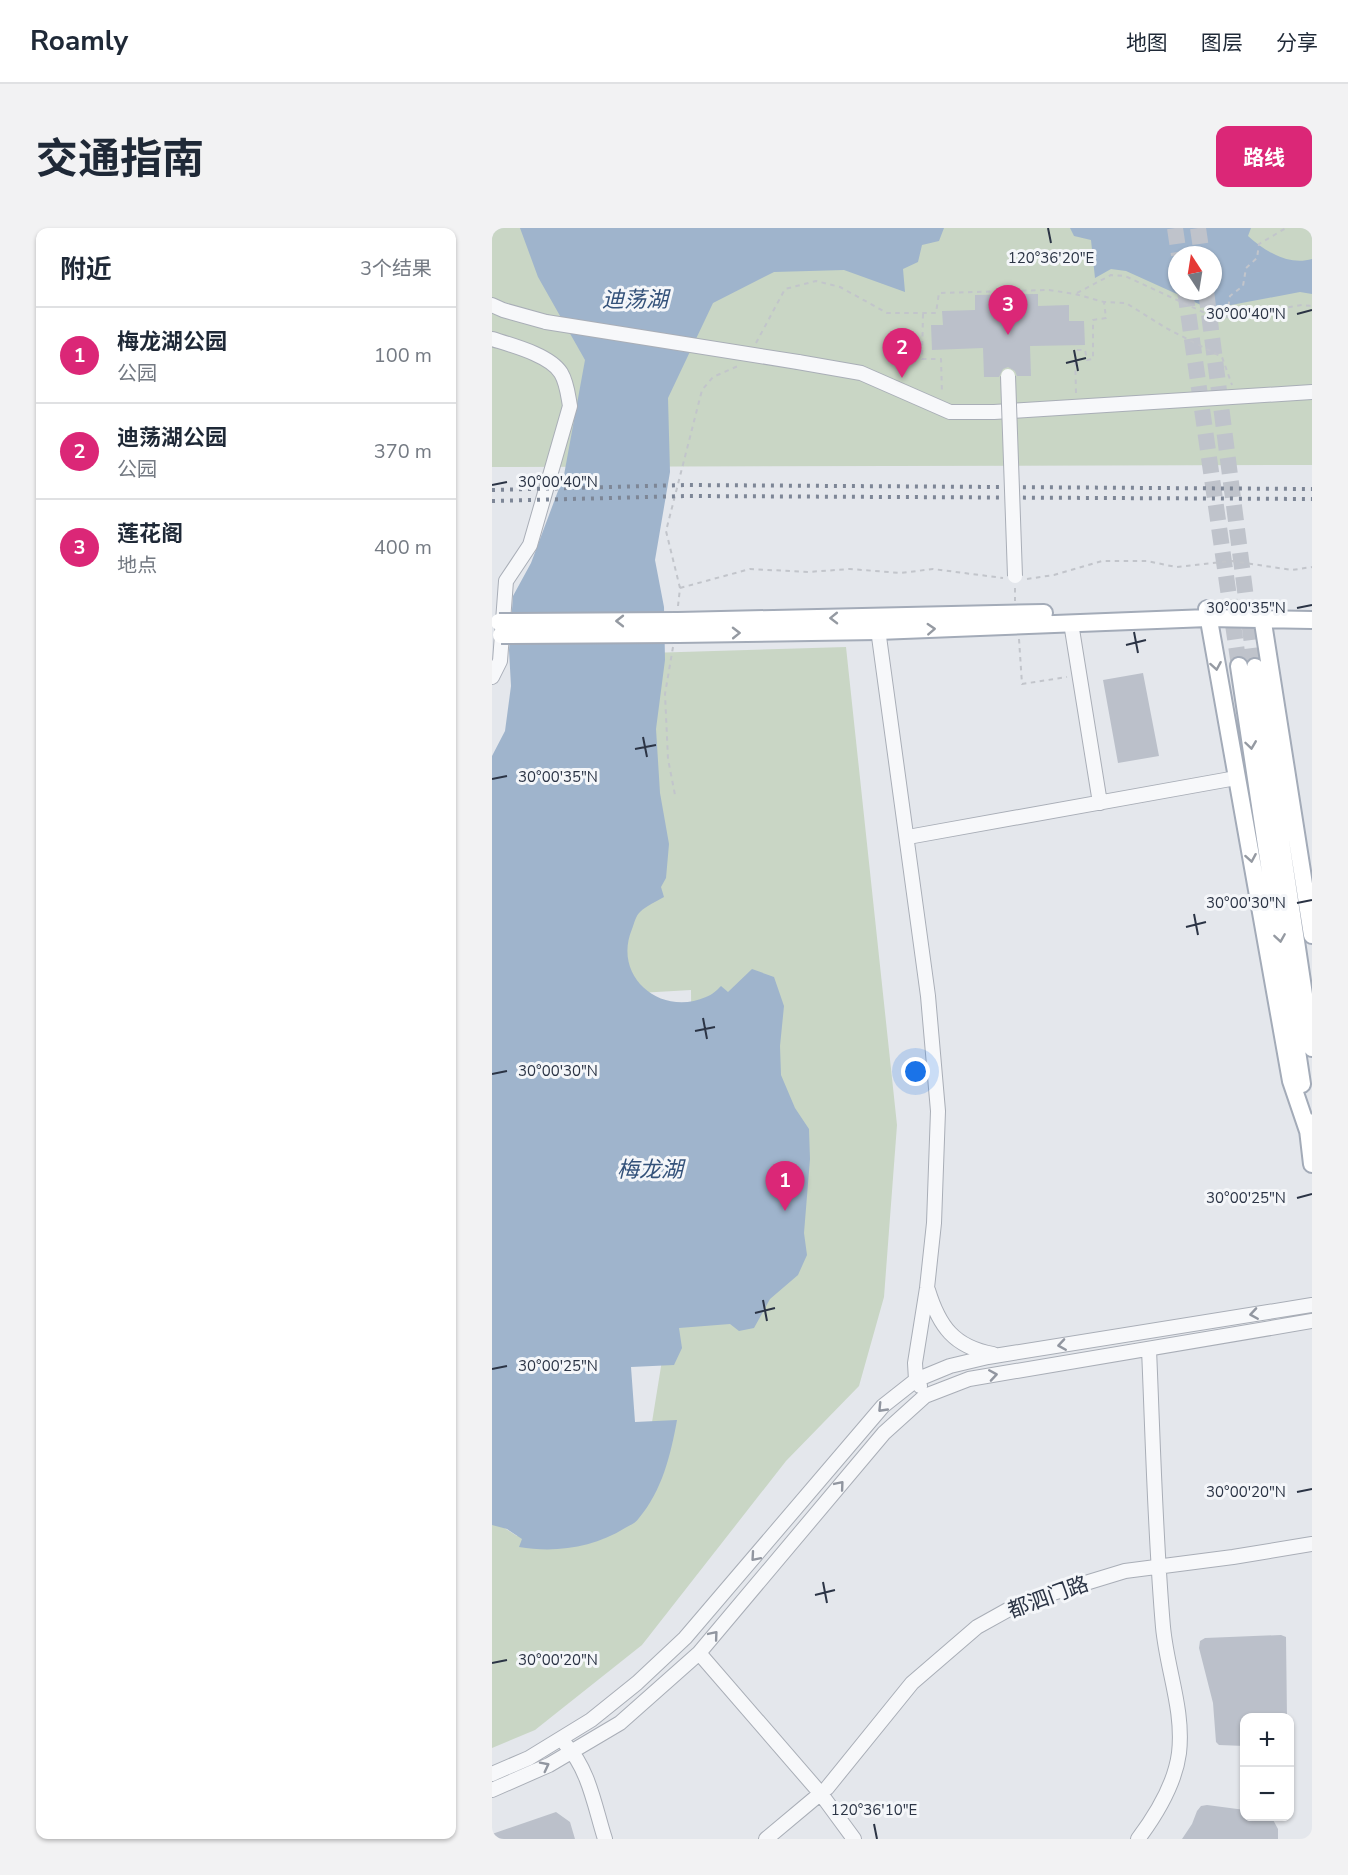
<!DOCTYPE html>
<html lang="zh">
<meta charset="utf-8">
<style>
body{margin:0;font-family:"Nunito Sans","Noto Sans SC",sans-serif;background:#f2f2f3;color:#1f2937}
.controls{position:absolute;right:18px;bottom:18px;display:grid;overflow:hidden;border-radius:12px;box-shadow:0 2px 4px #0004}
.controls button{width:54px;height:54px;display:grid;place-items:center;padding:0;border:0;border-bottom:2px solid #e0e1e3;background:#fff;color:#1f2937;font:30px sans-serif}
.compass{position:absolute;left:676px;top:18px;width:54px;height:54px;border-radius:50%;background:#fff;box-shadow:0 2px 4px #0004;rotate:348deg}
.you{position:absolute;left:424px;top:844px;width:21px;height:21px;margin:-15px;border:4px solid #fff;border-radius:50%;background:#1a73e8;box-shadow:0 0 0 9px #1a73e833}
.badge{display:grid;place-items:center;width:39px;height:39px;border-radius:50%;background:#db2777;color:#fff;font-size:20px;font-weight:700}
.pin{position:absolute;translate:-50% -50px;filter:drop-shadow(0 2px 3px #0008)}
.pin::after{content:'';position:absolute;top:32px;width:21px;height:18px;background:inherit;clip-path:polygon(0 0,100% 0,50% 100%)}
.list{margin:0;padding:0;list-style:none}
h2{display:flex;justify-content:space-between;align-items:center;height:78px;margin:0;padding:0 24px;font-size:26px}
h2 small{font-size:20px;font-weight:400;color:#747a83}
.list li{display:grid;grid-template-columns:39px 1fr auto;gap:18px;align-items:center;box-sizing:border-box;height:96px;padding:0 24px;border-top:2px solid #e0e1e3}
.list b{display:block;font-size:22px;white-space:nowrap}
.list p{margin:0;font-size:20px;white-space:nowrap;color:#747a83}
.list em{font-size:20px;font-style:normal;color:#747a83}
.map{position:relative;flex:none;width:820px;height:1611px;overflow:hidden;border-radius:12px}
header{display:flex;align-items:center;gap:36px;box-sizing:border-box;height:84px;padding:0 30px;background:#fff;border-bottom:2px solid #e0e1e3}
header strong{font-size:28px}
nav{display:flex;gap:33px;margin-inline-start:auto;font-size:21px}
.intro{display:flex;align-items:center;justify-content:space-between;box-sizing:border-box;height:144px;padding:0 36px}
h1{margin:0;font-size:42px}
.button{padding:15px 27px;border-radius:12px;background:#db2777;color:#fff;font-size:21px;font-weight:700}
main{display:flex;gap:36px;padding:0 36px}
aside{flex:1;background:#fff;border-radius:12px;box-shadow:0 2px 4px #0004}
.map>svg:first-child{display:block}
</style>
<header>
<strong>Roamly</strong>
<nav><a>地图</a><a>图层</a><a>分享</a></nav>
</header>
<div class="intro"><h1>交通指南</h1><a class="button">路线</a></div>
<main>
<aside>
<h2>附近<small>3个结果</small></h2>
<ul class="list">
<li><span class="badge">1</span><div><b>梅龙湖公园</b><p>公园</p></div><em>100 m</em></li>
<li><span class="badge">2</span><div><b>迪荡湖公园</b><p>公园</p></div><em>370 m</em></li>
<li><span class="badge">3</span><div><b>莲花阁</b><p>地点</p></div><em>400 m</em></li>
</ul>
</aside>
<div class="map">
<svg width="820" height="1611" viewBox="0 0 820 1611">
<rect width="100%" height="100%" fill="#e4e7ec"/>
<path fill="#c9d6c5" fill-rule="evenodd" d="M0,0h820v237l-820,2zM685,27h36v36h-36z
M354,419l51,478 -13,172 -25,89 -73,75 -144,184 -107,85 -43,18v-228l25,16 81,-9 44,-43 27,-167 23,-234 -1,-93 -52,3 -24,-29 33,-311z"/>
<path fill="#9fb4cc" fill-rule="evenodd" d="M28,0h424l-5,13 -17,4 -4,17 -15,7 2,23 -61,-22 -70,2 -61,31 -45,95 2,74 -15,88 9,47 1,53 -9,69 4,64 9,51 -3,34 -5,9 3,10c-7,4 -18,9 -24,15 -4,3 -6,12 -8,17 -20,48 29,88 74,68 6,-2 11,-7 15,-11l7,6 24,-23 22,8 10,29 -4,40 1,29 14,33 14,21 1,30 -6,74 3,22 -9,20 -28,24 -16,29 -15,3 -9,-7 -51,4 3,20 -8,17 -43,2 4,55 42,-2c-6,34 -15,71 -38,98 -3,5 -9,7 -14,10 -32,20 -70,25 -106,19l3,-8 -15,-10 -15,-4v-769l13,-25 6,-45 -2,-36 4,-54 18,-33 33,-88 21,-115 -47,-83z
M578,0h181l-3,8c17,15 40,30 64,23v35l-12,-2 -90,17 -84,-38 -15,-2 -16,9 -4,-38 -17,-4zM685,27h36v36h-36z"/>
<path fill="#bbc0ca" d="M546,66v12l31,-1v16h15l1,24 -55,1 1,30h-14l-2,-5 -7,-4 -5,2 -4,8h-15l-1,-29 -51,2 -1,-25h12l-1,-14 33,-1v-15z
M651,445l16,83 -41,7 -15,-83z
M789,1407l5,2 1,81h-42v28l-26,-1 -3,-3 -3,-39 -14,-55 1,-7 5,-3z
M715,1577l38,5v6h26l7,13v10h-96l10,-15 5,-13 4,-5z
M64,1584l14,10 5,17h-83v-5z"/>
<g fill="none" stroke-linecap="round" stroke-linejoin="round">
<path stroke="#bfc3cb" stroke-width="16" stroke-dasharray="16 8" stroke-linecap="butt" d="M683,0l4,27
M706,0l4,27
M693,63l54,375
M714,63l49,376"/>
<defs>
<path id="minor" d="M0,77l11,5 43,12
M0,111c19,6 58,16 69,34 6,10 7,22 9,33l-40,139 -24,36 -6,80 -8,16
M306,134l63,11 89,39h44l318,-20
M385,394l51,374 10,115 -4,112 -7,65 -12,75 1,17 4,6
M579,395l29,180
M416,609l328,-59
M436,1062c11,36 26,57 65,64
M207,1425l122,141 33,45
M74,1517c23,24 29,63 39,94
M0,1546l37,-16 62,-38 46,-37 48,-45 198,-232 33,-26 34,-14 38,-9 324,-52
M0,1562l57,-25 71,-42 79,-70 185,-220 41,-37 44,-17 343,-58
M274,1611l61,-51 85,-105 65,-56 43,-24 105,-32 108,-14 79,-13
M646,1611c18,-24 37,-55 41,-86 5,-43 -12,-83 -16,-126 -8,-92 -10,-185 -14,-278"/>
<path id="major" d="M715,381l84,472 17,50
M769,382l51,325
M186,393l366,-8
M186,406l200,-3 330,-13 104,2
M747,438l63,418
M763,439l57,381
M815,893l5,43"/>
</defs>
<use href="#minor" stroke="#a9aeb7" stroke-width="16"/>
<use href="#major" stroke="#a3abb8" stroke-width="20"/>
<path stroke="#c2c5cb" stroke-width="2" stroke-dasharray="4.5 4.5" stroke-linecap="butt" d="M585,65l34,-18 14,1 78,36 24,5 75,-12 10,1
M431,86l-1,45h19l1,35
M735,87l3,-19 13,-10 3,-18 11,-10 2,-14 27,-16
M264,115l29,-54 31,-8 24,6 47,26h49l3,-20 110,-3 26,4 29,8 22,1 40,25 56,29 10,28
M584,165l-1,-43h10l2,10 6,-1v-39l13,-2 -2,-16
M535,351l27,-4 48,-14h45l29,6 56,-6 60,9 20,-3
M188,360l70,-19 58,3 42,-3 51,4 32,-4 70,9
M523,360v13
M186,378l2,-18 -14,-57 36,-141 11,-13 25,-11
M527,411l3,45 45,-7
M181,419l-8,47 3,65 7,36"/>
<use href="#minor" stroke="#f7f8fa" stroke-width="14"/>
<use href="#major" stroke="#fff" stroke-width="16"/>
<path stroke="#7d8696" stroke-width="4" stroke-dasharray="3 6" stroke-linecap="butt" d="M0,262l195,-5 625,4
M0,273l195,-5 625,3"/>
<defs>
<path id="minor-bridge" d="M54,94l252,40
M516,148l7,200"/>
<path id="major-bridge" d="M7,394l179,-1
M9,407l177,-1"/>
</defs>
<use href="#minor-bridge" stroke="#a9aeb7" stroke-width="16" stroke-linecap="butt"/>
<use href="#major-bridge" stroke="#a3abb8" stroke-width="20" stroke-linecap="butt"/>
<use href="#minor-bridge" stroke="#f7f8fa" stroke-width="14"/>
<use href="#major-bridge" stroke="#fff" stroke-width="16"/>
</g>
<defs><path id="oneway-chevron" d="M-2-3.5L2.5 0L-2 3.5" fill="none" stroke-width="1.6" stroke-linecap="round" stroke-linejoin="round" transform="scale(1.5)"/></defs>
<g stroke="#959aa2">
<use href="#oneway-chevron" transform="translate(342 390) rotate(179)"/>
<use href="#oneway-chevron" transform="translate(128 393) rotate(180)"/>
<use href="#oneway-chevron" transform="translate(439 401) rotate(-3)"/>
<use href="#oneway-chevron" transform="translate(244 405) rotate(-1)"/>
<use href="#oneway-chevron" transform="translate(724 438) rotate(80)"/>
<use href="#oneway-chevron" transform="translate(759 517) rotate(82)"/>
<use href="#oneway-chevron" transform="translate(759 630) rotate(80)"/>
<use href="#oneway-chevron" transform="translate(788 710) rotate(81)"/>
</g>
<g stroke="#9196a0">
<use href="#oneway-chevron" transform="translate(762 1086) rotate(171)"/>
<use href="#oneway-chevron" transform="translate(570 1117) rotate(171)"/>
<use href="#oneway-chevron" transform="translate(501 1147) rotate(-9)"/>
<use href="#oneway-chevron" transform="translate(390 1180) rotate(134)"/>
<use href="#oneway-chevron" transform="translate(348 1257) rotate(-50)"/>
<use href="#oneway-chevron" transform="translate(263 1329) rotate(131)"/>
<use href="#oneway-chevron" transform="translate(222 1407) rotate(-50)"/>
<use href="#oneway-chevron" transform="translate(53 1538) rotate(-27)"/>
</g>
<path fill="none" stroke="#2b3445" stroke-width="2" d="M556,0l3,15M805,86l15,-4M582,122l4,21M574,135l20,-5M0,257l15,-3M805,380l15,-3M642,404l4,21M634,417l20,-5M151,509l4,20M143,521l21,-4M0,551l15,-3M805,675l15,-3M702,686l4,21M694,699l20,-5M211,790l4,21M203,803l20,-4M0,846l15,-3M805,970l15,-4M271,1072l4,21M263,1085l20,-5M0,1141l15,-3M805,1264l15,-3M331,1354l4,21M323,1367l20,-5M0,1435l15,-3M382,1596l3,15"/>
<g text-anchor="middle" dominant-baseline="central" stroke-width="6" stroke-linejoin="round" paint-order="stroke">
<g font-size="21" fill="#2b3445" stroke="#f4f6f9">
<text transform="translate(556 1369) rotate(-20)">都泗门路</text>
</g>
<g font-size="22" font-style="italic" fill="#34527a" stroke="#f4f6f9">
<text x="143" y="72">迪荡湖</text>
<text x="158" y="942">梅龙湖</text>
</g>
</g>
<g font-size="15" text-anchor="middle" fill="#2b3445" stroke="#f4f6f9" stroke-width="6" stroke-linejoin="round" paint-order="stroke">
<text x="559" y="35">120°36'20"E</text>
<text x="754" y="91">30°00'40"N</text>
<text x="66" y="259">30°00'40"N</text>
<text x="754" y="385">30°00'35"N</text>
<text x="66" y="554">30°00'35"N</text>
<text x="754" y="680">30°00'30"N</text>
<text x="66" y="848">30°00'30"N</text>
<text x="754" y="975">30°00'25"N</text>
<text x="66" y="1143">30°00'25"N</text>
<text x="754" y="1269">30°00'20"N</text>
<text x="66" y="1437">30°00'20"N</text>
<text x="382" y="1587">120°36'10"E</text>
</g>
</svg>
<div class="controls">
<button>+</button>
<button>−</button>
</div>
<svg class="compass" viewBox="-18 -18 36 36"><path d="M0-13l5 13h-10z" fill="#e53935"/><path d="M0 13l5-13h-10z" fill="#747a83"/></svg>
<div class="you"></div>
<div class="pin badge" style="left:293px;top:983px">1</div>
<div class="pin badge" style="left:410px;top:150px">2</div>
<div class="pin badge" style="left:516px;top:107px">3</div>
</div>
</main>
